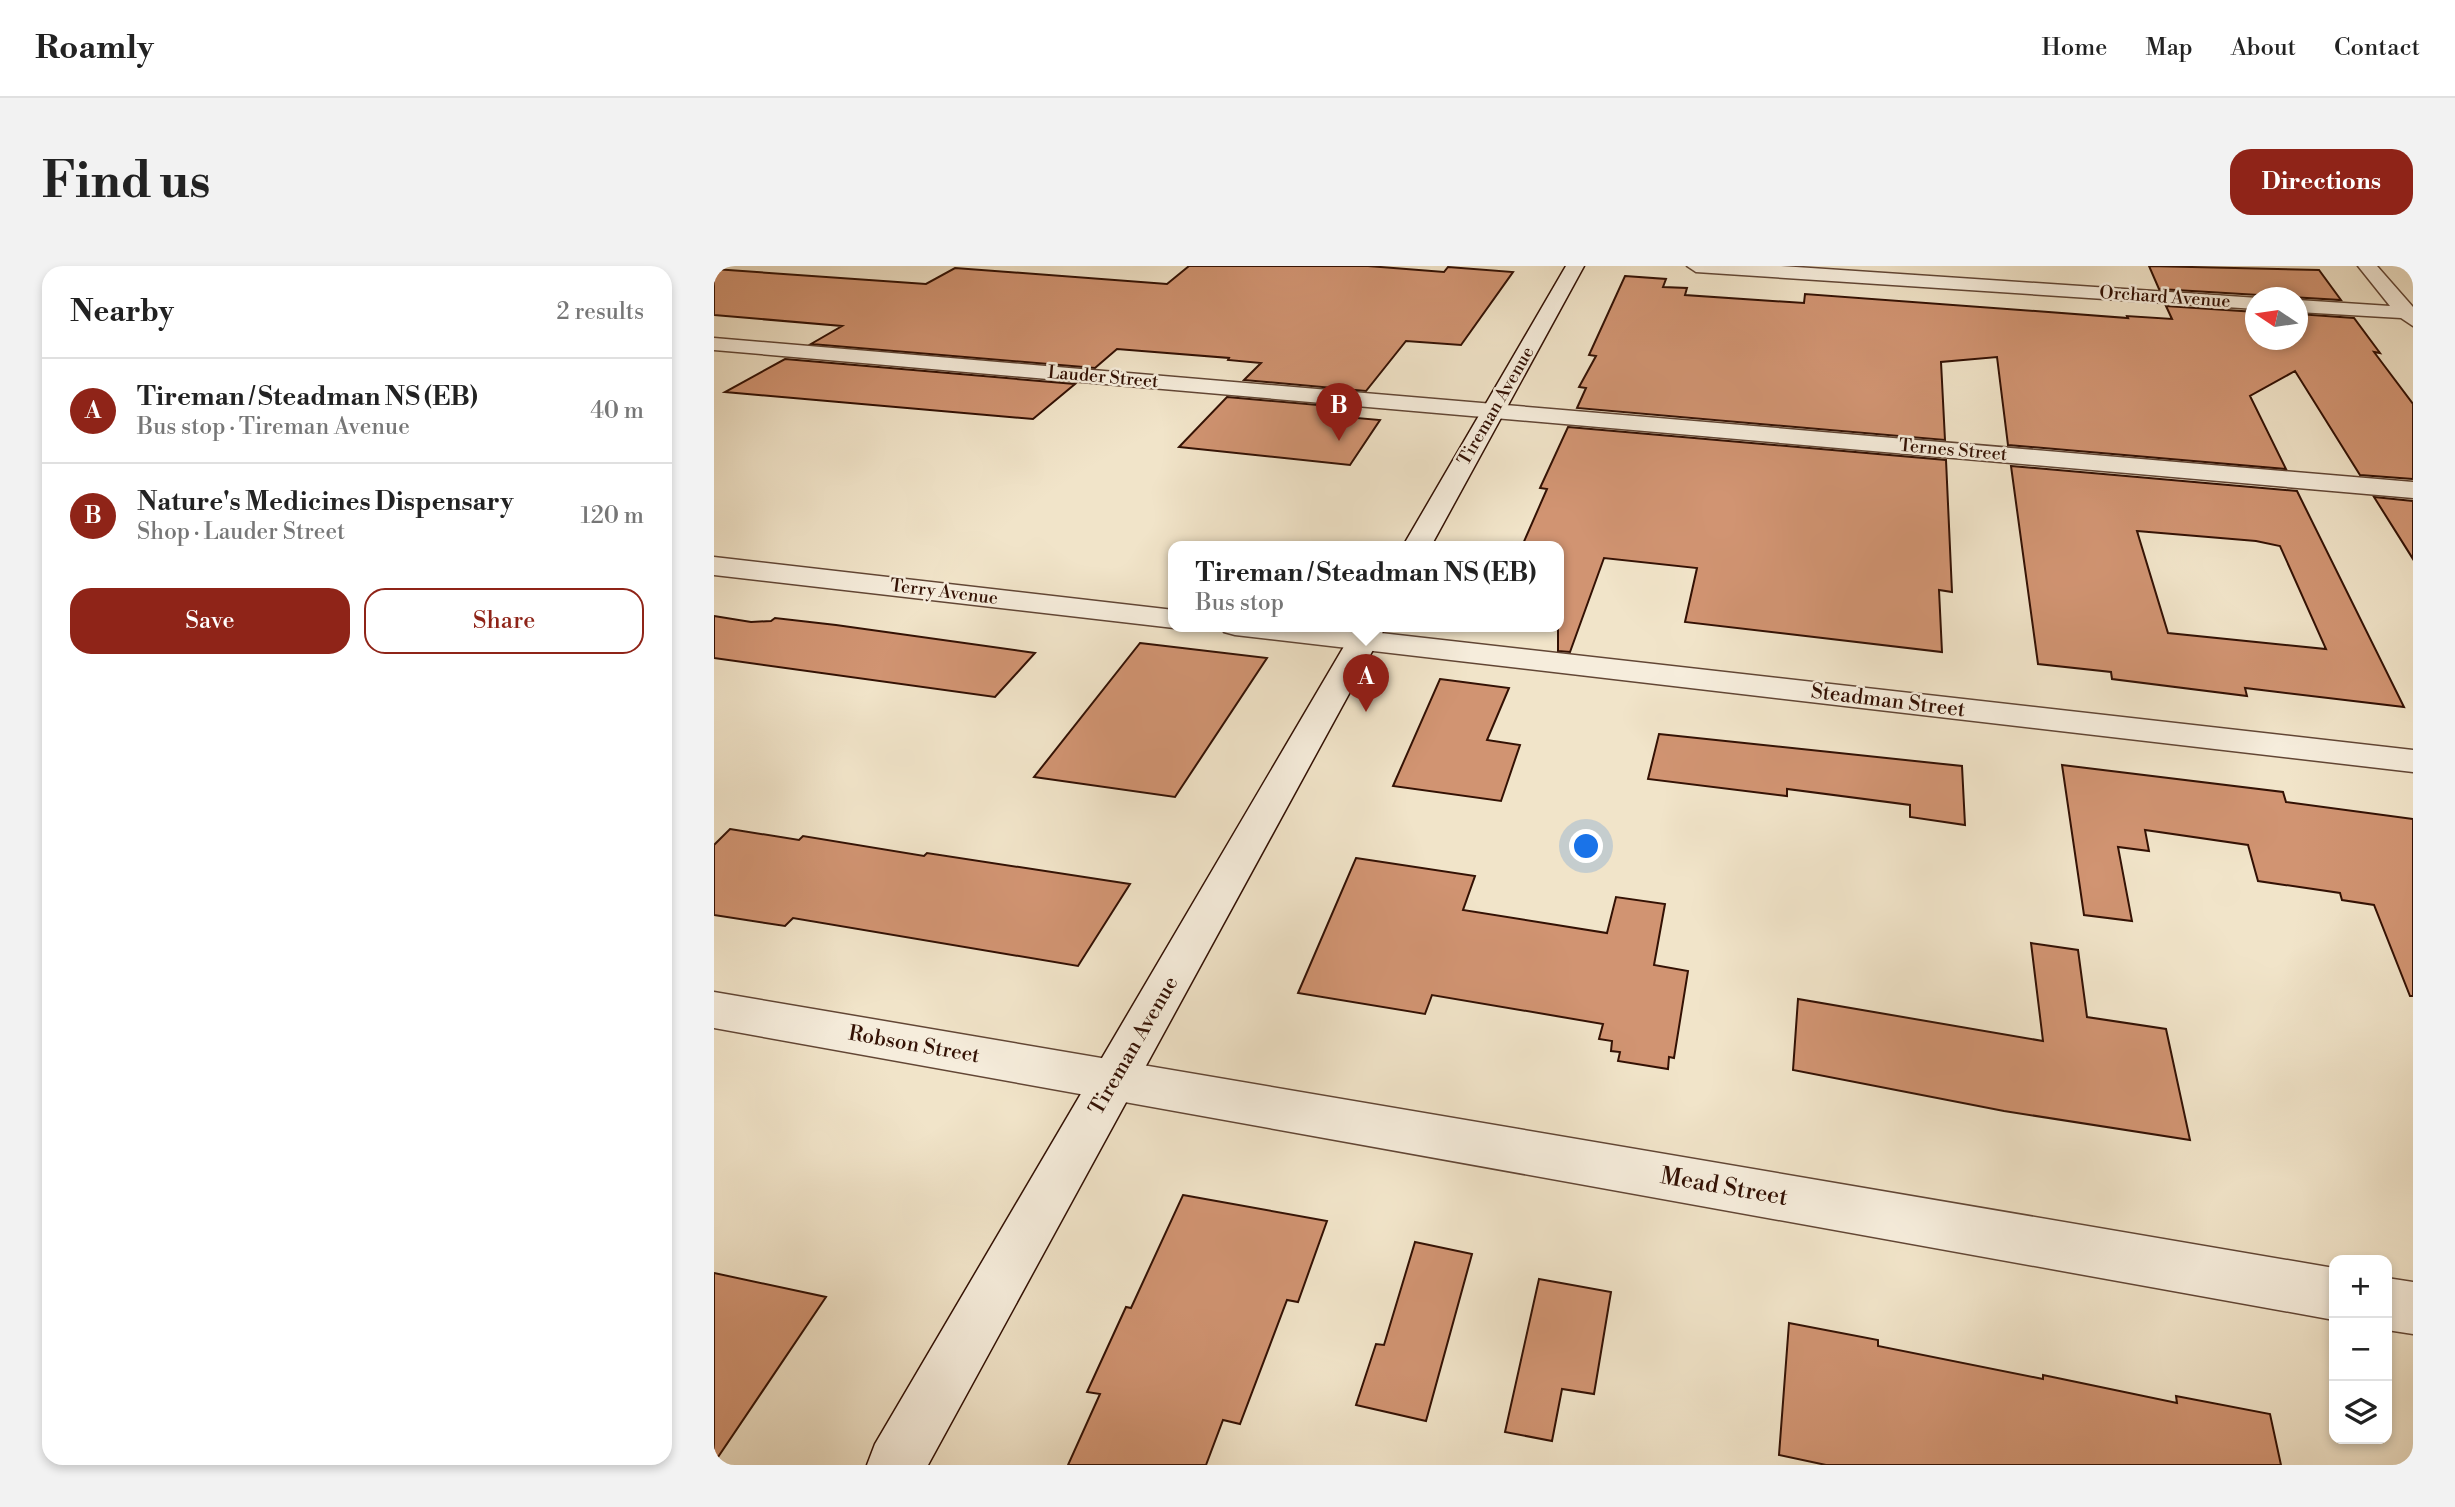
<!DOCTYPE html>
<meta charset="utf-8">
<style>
body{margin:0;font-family:"Libre Bodoni",serif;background:#f2f2f2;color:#222}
.controls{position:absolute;right:21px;bottom:21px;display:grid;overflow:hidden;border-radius:14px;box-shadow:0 4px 10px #0003}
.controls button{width:63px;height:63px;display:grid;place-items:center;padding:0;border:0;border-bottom:2px solid #e0e0e0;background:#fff;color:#222;font:35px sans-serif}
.compass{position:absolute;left:1531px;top:21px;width:63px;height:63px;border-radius:50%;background:#fff;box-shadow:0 4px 10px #0003;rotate:283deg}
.you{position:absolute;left:873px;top:581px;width:24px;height:24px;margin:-18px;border:5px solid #fff;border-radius:50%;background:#1a73e8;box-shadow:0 0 0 10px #1a73e833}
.badge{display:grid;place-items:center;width:46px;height:46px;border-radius:50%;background:#8f2418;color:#fff;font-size:23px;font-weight:700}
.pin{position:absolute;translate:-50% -58px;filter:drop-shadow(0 2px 4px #0008)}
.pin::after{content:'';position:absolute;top:37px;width:24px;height:21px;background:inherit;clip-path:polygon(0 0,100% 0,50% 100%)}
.popup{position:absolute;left:454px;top:275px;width:396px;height:91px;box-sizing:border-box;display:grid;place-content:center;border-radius:14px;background:#fff;filter:drop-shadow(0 2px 5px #0005);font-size:23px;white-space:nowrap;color:#767676}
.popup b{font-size:26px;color:#222}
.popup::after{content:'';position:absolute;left:50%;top:100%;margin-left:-14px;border:14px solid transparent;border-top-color:#fff}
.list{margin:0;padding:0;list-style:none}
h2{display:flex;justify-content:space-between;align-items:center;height:91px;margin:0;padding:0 28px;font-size:30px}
h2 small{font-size:23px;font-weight:400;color:#767676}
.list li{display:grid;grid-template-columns:46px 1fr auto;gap:21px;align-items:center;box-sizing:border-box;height:105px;padding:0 28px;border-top:2px solid #e0e0e0}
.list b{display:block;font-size:26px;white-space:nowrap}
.list p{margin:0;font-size:23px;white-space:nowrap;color:#767676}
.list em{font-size:23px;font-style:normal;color:#767676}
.actions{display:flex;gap:14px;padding:21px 28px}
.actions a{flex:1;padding:16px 0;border:2px solid #8f2418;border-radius:21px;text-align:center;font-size:24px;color:#8f2418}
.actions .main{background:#8f2418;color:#fff}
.icon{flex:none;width:38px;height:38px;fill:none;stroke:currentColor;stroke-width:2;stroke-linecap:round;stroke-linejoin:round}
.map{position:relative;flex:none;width:1699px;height:1199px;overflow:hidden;border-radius:21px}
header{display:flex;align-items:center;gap:42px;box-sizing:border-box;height:98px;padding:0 35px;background:#fff;border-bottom:2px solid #e0e0e0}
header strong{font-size:33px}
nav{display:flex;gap:38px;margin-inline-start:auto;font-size:24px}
.intro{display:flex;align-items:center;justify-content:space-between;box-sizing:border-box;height:168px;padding:0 42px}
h1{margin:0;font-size:49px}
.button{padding:18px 32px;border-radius:21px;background:#8f2418;color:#fff;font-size:24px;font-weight:700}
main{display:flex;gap:42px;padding:0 42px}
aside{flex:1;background:#fff;border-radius:21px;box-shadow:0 4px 10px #0003}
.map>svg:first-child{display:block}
</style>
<header>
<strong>Roamly</strong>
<nav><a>Home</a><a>Map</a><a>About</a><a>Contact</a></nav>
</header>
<div class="intro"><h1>Find us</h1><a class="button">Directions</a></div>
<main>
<aside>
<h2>Nearby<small>2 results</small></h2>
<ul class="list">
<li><span class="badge">A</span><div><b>Tireman / Steadman NS (EB)</b><p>Bus stop · Tireman Avenue</p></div><em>40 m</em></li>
<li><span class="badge">B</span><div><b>Nature's Medicines Dispensary</b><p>Shop · Lauder Street</p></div><em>120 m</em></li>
</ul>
<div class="actions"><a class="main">Save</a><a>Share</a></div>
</aside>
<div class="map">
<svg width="1699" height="1199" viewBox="0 0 1699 1199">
<rect width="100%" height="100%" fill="#f1e4c9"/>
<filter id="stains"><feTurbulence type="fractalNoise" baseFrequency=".00286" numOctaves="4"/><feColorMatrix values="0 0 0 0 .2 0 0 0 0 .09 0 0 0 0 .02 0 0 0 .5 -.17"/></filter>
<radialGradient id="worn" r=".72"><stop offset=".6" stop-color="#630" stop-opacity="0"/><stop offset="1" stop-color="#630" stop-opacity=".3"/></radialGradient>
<path fill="#d19472" stroke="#331104" stroke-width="2" fill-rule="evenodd" d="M475,0h179l76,6 4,-5 65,5 -52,73 -55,-4 -40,50 -122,-11 17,-17 -33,-3 1,-2 -112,-9 -22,19 -284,-24 31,-18 -128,-11v-46l212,15 29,-16 212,16z
M1435,0l170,4 22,30 -182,-11z
M911,10l41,3 -3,8 24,1 -2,7 119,8 1,-9 323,24 -1,-2 45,3 -6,-13 90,6v28h42v-26l56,4 26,35 -6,-1 39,52v75l-53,-4 -65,-104 -45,25 36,73 -278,-24 -11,-88 -56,5 4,78 -368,-32 9,-20 -7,-1 17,-31 -7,-1z
M71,93l290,25 -42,35 -308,-27z
M513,131l125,11 -7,9 35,3 -30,45 -171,-18z
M854,161l378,33 6,132 -13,-2 3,62 -257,-30 12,-54 -93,-10 -34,94 -12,-1v-105h-36l25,-57 -7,-1z
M1297,200l286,25 107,216 -159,-19 2,8 -135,-17 -1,-7 -73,-8zM1423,265l119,10 24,5 46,103 -158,-16z
M1660,231l39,4v58z
M0,350l37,6 20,-1 4,-3 61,7 199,28 -40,44 -281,-39z
M426,377l127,15 -92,139 -141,-20z
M726,413l69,9 -22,52 33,5 -19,56 -108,-15z
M945,468l303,32 3,59 -55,-8v-12l-123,-16v7l-139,-17z
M1348,499l221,27 3,10 127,17v177h-3l-36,-91 -32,-5 -2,-7 -82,-12 -10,-36 -103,-15 4,21 -31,-4 14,74 -48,-6z
M16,563l69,11 4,-4 121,20 3,-3 203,31 -52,82 -285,-48 -8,8 -71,-11v-70z
M642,592l119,18 -12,34 144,23 9,-36 49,7 -11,61 34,6 -14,87 -5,-1 -1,12 -50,-8 2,-9 -9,-1 1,-10 -13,-2 4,-15 -171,-29 -7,19 -127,-21z
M1317,677l47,7 9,67 79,12 24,111 -186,-29 -211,-41 5,-71 245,42z
M469,929l144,26 -29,81 -11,-2 -47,124 -17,-4 -17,45h-138l32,-71 -13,-2 39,-85 5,1z
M701,976l57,12 -46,167 -70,-16 20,-61 8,1z
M0,1007l112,24 -112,166z
M825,1013l72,13 -17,102 -32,-5 -10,52 -47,-9z
M1075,1057l89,17v6l165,33v-4l134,28 -1,-7 94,18 11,51h-455l-47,-10z"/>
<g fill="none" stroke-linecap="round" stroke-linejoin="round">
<defs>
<path id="street" d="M973,0h94l477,32 -2,11 -560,-37z
M1644,0h19l36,41v19l-12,-8 -103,-6v-12l92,6z
M0,72l1699,144v16l-1699,-148z
M0,291l460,53v16h7l-7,2 -460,-53z
M506,360h99l1094,124v22l-1178,-137 -11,-3z
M0,726l1620,276v52l-1620,-292z
M1673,1012l26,4v52l-26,-4z"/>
<path id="secondary" d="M852,0h18l-153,280h-28z
M642,360h30l-458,839h-61l8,-21z"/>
</defs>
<use href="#street" stroke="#624635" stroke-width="3"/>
<use href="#secondary" stroke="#331104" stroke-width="3"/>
<use href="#street" fill="#f6eddc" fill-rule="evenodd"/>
<use href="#secondary" fill="#f6eddc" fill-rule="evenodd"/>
</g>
<g text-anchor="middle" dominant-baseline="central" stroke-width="5" stroke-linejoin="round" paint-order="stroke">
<g font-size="18" fill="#331104" stroke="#f6eddc">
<text transform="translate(1451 31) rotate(4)">Orchard Avenue</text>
<text transform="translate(389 111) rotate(5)">Lauder Street</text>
<text transform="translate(782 140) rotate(-60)">Tireman Avenue</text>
<text transform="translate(1239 184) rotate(5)">Ternes Street</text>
<text transform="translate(230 326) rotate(7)">Terry Avenue</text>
</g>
<g font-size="21" fill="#331104" stroke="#f6eddc">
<text transform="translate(1174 435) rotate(7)">Steadman Street</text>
<text transform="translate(200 779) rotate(10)">Robson Street</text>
<text transform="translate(420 780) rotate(-60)">Tireman Avenue</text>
</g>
<g font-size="24" fill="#331104" stroke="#f6eddc">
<text transform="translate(1010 921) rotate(10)">Mead Street</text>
</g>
</g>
<rect width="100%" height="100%" filter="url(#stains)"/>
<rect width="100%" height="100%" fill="url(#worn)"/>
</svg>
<div class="controls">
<button>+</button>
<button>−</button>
<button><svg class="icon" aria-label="layers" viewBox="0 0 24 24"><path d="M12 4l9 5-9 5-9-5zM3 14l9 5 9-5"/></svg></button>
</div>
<svg class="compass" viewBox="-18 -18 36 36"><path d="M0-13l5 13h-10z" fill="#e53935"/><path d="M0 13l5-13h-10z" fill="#767676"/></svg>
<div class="you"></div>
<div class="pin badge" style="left:652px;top:446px">A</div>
<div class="popup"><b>Tireman / Steadman NS (EB)</b>Bus stop</div>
<div class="pin badge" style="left:625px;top:175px">B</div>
</div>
</main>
